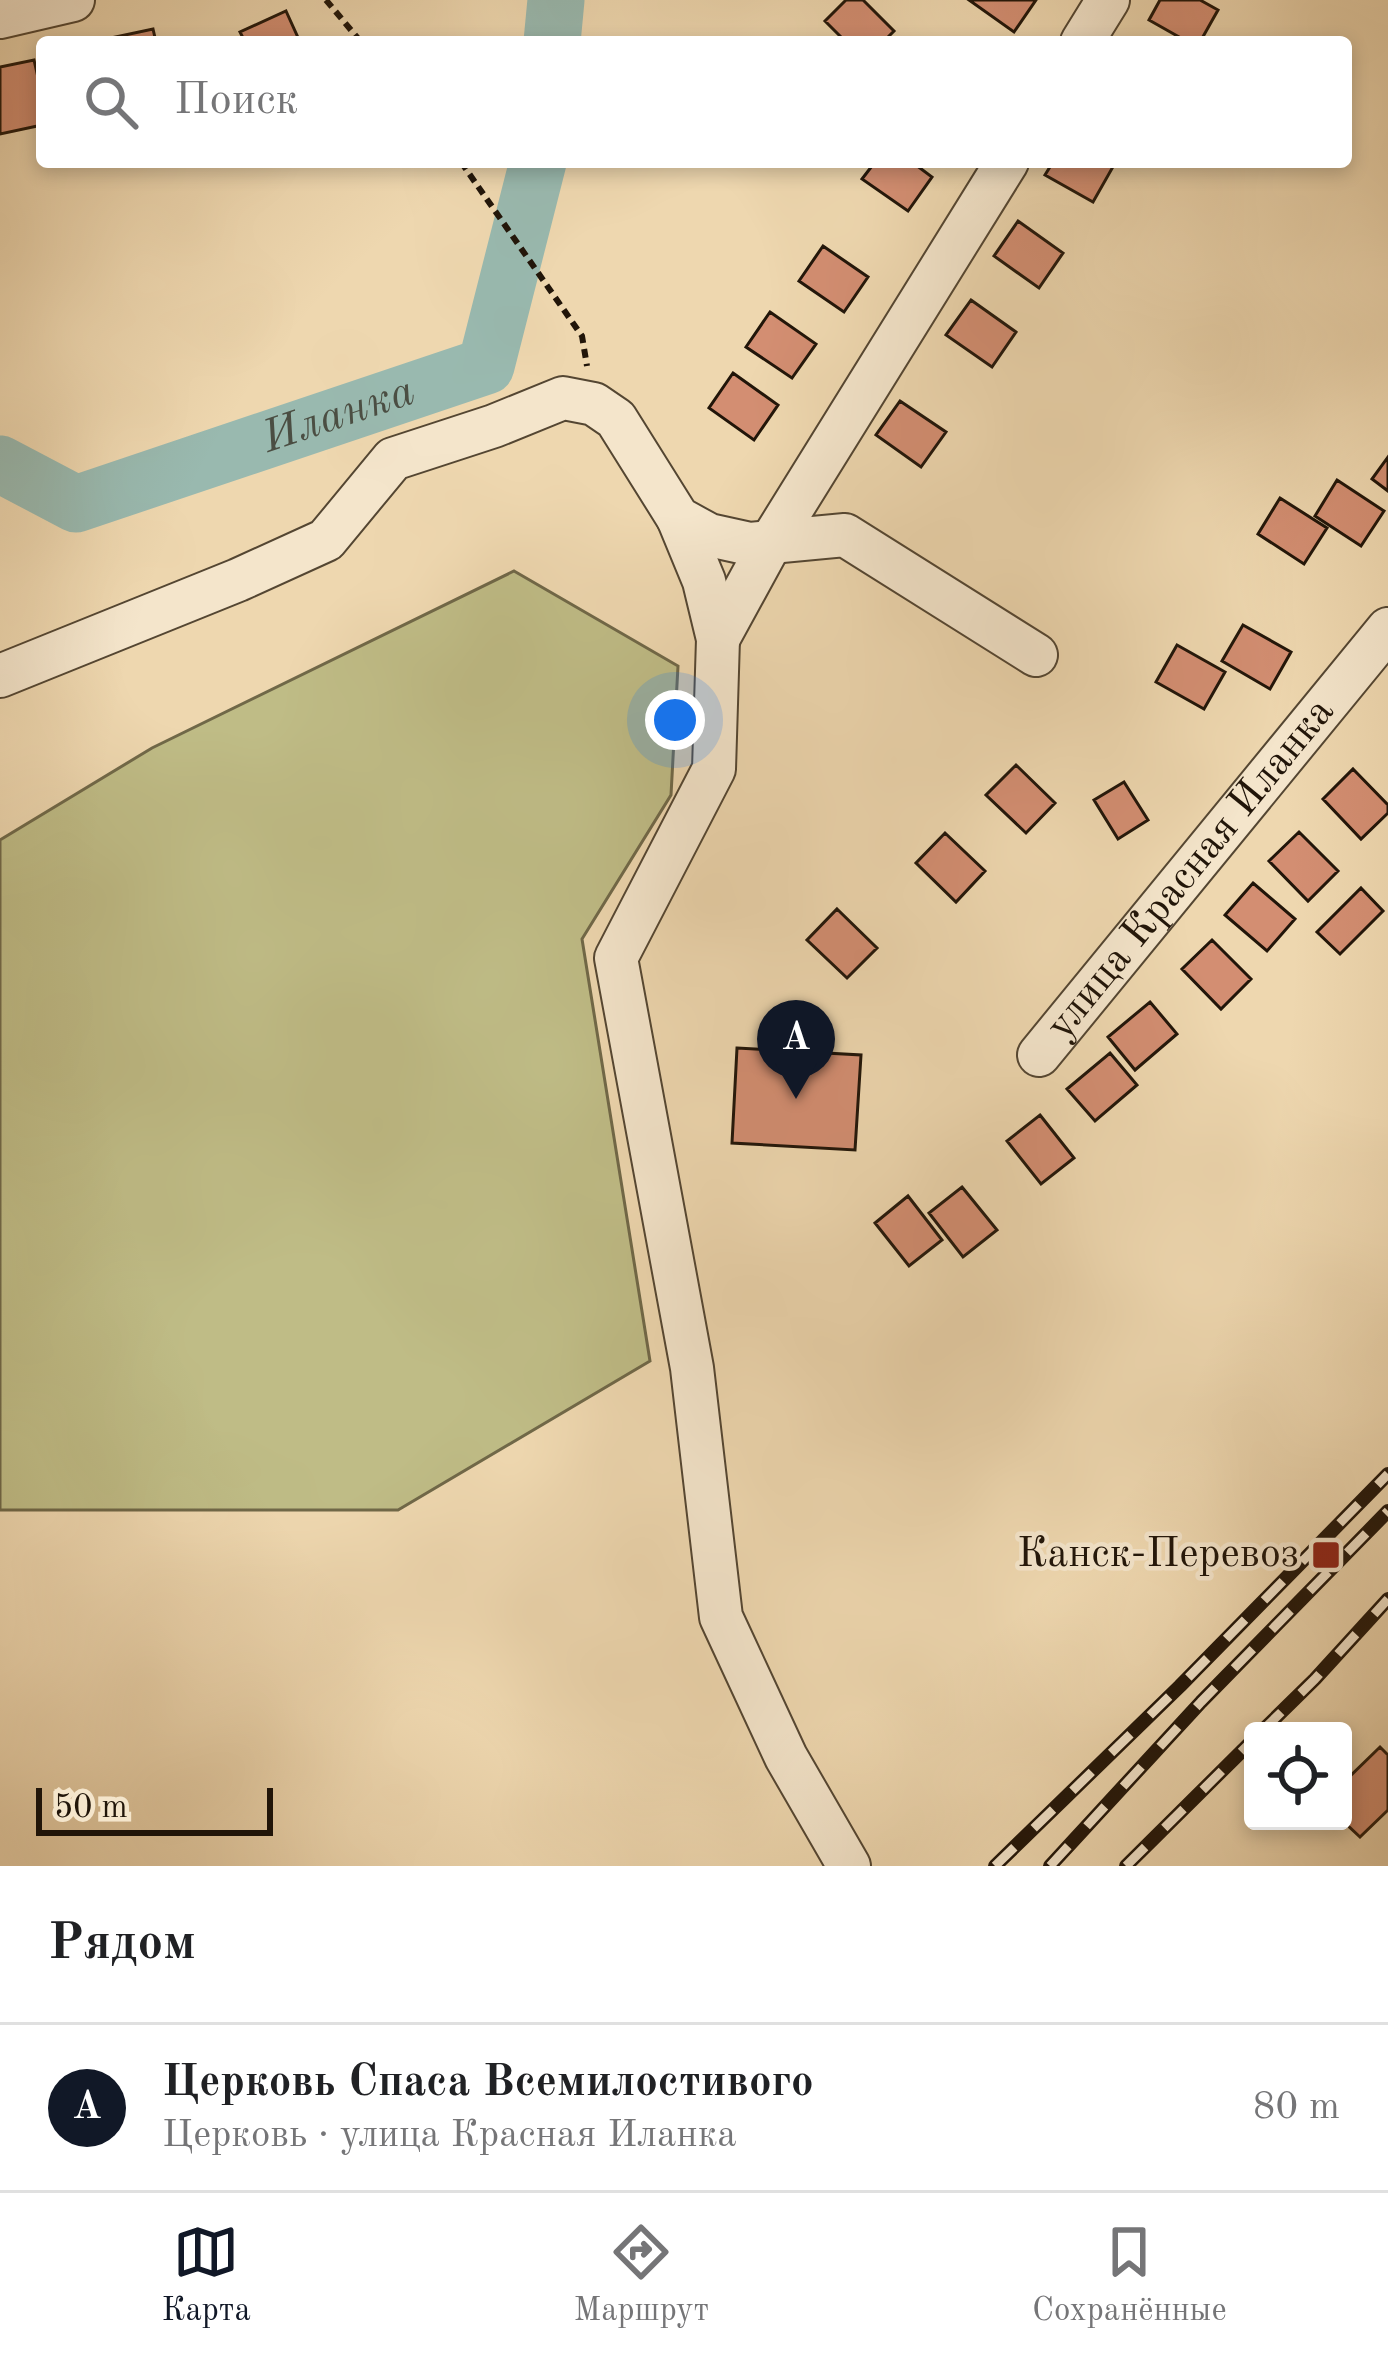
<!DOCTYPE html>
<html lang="ru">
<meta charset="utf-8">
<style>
body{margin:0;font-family:"Old Standard TT",serif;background:#f2f2f2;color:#202124}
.controls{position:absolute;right:36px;bottom:36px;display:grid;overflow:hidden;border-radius:12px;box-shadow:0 6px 18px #0003}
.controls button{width:108px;height:108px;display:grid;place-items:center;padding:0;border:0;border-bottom:3px solid #e0e0e0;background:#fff;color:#202124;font:60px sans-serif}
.scale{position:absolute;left:36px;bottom:30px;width:237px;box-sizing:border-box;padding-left:12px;border:6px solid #211509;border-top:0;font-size:33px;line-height:42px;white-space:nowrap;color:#211509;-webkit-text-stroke:9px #f4e5cb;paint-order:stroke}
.you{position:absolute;left:675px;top:720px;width:42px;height:42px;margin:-30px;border:9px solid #fff;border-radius:50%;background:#1a73e8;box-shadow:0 0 0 18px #1a73e833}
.badge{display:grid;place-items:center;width:78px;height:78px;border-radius:50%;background:#111827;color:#fff;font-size:39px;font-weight:700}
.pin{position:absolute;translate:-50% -99px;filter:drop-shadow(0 3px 6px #0008)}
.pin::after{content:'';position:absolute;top:63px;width:42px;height:36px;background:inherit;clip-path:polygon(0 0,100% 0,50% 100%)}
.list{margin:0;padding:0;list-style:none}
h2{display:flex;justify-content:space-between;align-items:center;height:156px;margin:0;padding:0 48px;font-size:51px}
h2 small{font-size:39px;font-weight:400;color:#757577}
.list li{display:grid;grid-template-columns:78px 1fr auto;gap:36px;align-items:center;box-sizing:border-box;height:168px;padding:0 48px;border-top:3px solid #e0e0e0}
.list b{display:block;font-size:45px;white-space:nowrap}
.list p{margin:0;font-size:39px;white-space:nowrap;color:#757577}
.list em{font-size:39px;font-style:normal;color:#757577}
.icon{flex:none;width:66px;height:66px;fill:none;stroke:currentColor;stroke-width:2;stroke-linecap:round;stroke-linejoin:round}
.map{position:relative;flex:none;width:1388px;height:1866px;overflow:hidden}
.search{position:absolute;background:#fff;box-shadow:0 6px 18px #0003;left:36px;right:36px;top:36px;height:132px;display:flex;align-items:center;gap:30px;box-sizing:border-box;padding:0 42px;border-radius:12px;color:#757577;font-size:45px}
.sheet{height:324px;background:#fff}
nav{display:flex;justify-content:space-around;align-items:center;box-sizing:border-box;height:168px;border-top:3px solid #e0e0e0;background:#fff;font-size:33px;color:#757577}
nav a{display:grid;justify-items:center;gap:6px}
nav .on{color:#111827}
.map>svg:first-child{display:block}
</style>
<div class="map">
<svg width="1388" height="1866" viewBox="0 0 1388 1866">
<rect width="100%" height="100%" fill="#eed7af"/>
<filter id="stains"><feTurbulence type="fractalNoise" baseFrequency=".00167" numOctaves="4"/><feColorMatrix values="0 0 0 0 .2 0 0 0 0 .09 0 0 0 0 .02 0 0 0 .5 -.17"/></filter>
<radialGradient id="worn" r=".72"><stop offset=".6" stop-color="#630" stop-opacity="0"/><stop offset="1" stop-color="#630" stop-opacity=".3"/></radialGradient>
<path fill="#bfbc86" stroke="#706848" stroke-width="3" d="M514,571l164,95 -7,129 -89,144 68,422 -252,149h-398v-670l152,-92z"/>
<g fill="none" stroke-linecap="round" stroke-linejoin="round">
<g stroke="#99b9af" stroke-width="57">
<path d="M552,42l4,-42"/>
<path id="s1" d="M0,464l76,40 410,-138 52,-204"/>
</g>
</g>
<path fill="#d38e72" stroke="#211509" stroke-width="3" d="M846,0h17l31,31 -11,11h-37l-21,-21z
M969,0h67l-22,32z
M1160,0h40l18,10 -18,32h-12l-39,-22z
M286,11l14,31h-55l-5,-10z
M153,29l3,13h-64z
M34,60l8,35v30l-42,9v-67z
M875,162h37l20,15 -24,34 -46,-32z
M1053,162h55l6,3 -21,37 -48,-27z
M1018,221l45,32 -24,35 -45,-32z
M823,246l45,31 -24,35 -45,-31z
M971,300l45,32 -24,35 -46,-32z
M770,312l46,32 -24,34 -46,-31z
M733,373l45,32 -24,35 -45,-32z
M900,401l46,31 -25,35 -45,-32z
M1388,457v34l-16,-12z
M1337,480l47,31 -23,35 -46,-30z
M1280,498l47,30 -23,36 -46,-30z
M1243,625l48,27 -21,37 -48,-28z
M1177,645l48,27 -21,37 -48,-27z
M1016,765l39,38 -29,30 -40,-38z
M1353,769l35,36v8l-27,26 -38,-40z
M1124,782l24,38 -30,19 -24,-39z
M1299,832l39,39 -30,30 -39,-40z
M945,833l40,38 -29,31 -40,-39z
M1253,883l42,36 -28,32 -42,-36z
M1361,888l22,23 -43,43 -23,-22z
M837,909l40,39 -30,30 -40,-38z
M1212,940l39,39 -30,30 -39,-40z
M1150,1002l27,32 -42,36 -27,-33z
M737,1048l124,7 -6,95 -123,-7z
M1110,1053l27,32 -42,36 -28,-32z
M1040,1115l34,43 -33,26 -34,-43z
M962,1187l35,43 -34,27 -34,-44z
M908,1196l34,44 -33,26 -34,-43z
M1380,1747l8,8v55l-28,27 -17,-16v-38z"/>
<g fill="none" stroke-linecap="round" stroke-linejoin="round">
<defs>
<g id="minor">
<path d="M0,17l73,-17"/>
<path d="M1082,42l26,-42"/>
<path d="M1007,162l-236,380 74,-7 191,120"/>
<path d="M678,518l26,63 14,58 -4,130 -98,189 76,410 29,249 65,140 63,109"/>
<path d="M718,639l53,-97"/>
<path d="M0,676l238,-96 88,-40 67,-81 101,-33 69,-28 31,6 22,15 62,99 31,17 41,9 21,-2"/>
<path id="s2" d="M1039,1055l349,-426"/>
</g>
</defs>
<use href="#minor" stroke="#544632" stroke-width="46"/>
<path stroke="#211509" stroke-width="6" stroke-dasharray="9 6" stroke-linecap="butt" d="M326,0l35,42
M461,162l121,174 5,30"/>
<use href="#minor" stroke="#f4e5cb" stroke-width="42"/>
<defs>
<path id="rail" d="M1262,1731l53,-52 73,-80
M995,1866l185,-180 208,-212
M1050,1866l151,-164 187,-191
M1126,1866l127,-126"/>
</defs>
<use href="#rail" stroke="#211509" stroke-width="14"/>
<use href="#rail" stroke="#f4e5cb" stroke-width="9" stroke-dasharray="27" stroke-linecap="butt"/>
</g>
<rect fill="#8f2418" stroke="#f4e5cb" stroke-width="4.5" x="1311" y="1540" width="30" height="30" rx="6"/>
<g text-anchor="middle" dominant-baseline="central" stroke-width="9" stroke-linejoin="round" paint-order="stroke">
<g font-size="42" fill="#211509" stroke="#f4e5cb">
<text stroke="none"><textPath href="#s2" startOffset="240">улица Красная Иланка</textPath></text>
</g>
<g font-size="42" fill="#211509" stroke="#f4e5cb" text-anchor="end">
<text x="1299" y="1555">Канск-Перевоз</text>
</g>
<g font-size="45" font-style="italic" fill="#4b4e43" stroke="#f4e5cb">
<text stroke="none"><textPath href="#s1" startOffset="363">Иланка</textPath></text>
</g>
</g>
<rect width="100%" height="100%" filter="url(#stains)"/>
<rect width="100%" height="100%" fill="url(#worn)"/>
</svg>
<div class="controls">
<button><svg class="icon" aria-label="locate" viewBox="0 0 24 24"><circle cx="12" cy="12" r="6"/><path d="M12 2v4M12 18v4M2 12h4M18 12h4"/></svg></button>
</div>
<div class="scale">50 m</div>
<div class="you"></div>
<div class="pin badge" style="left:796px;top:1099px">A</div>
<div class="search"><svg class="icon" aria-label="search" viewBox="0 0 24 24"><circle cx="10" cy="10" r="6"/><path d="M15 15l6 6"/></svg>Поиск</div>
</div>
<section class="sheet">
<h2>Рядом<small></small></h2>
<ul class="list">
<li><span class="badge">A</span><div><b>Церковь Спаса Всемилостивого</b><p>Церковь · улица Красная Иланка</p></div><em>80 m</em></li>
</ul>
</section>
<nav>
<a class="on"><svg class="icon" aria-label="map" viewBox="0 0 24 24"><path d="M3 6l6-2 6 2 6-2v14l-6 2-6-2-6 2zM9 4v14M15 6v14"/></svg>Карта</a>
<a><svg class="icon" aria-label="directions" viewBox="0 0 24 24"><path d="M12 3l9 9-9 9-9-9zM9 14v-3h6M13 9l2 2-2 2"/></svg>Маршрут</a>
<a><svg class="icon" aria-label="saved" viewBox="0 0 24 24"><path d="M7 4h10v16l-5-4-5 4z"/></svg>Сохранённые</a>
</nav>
